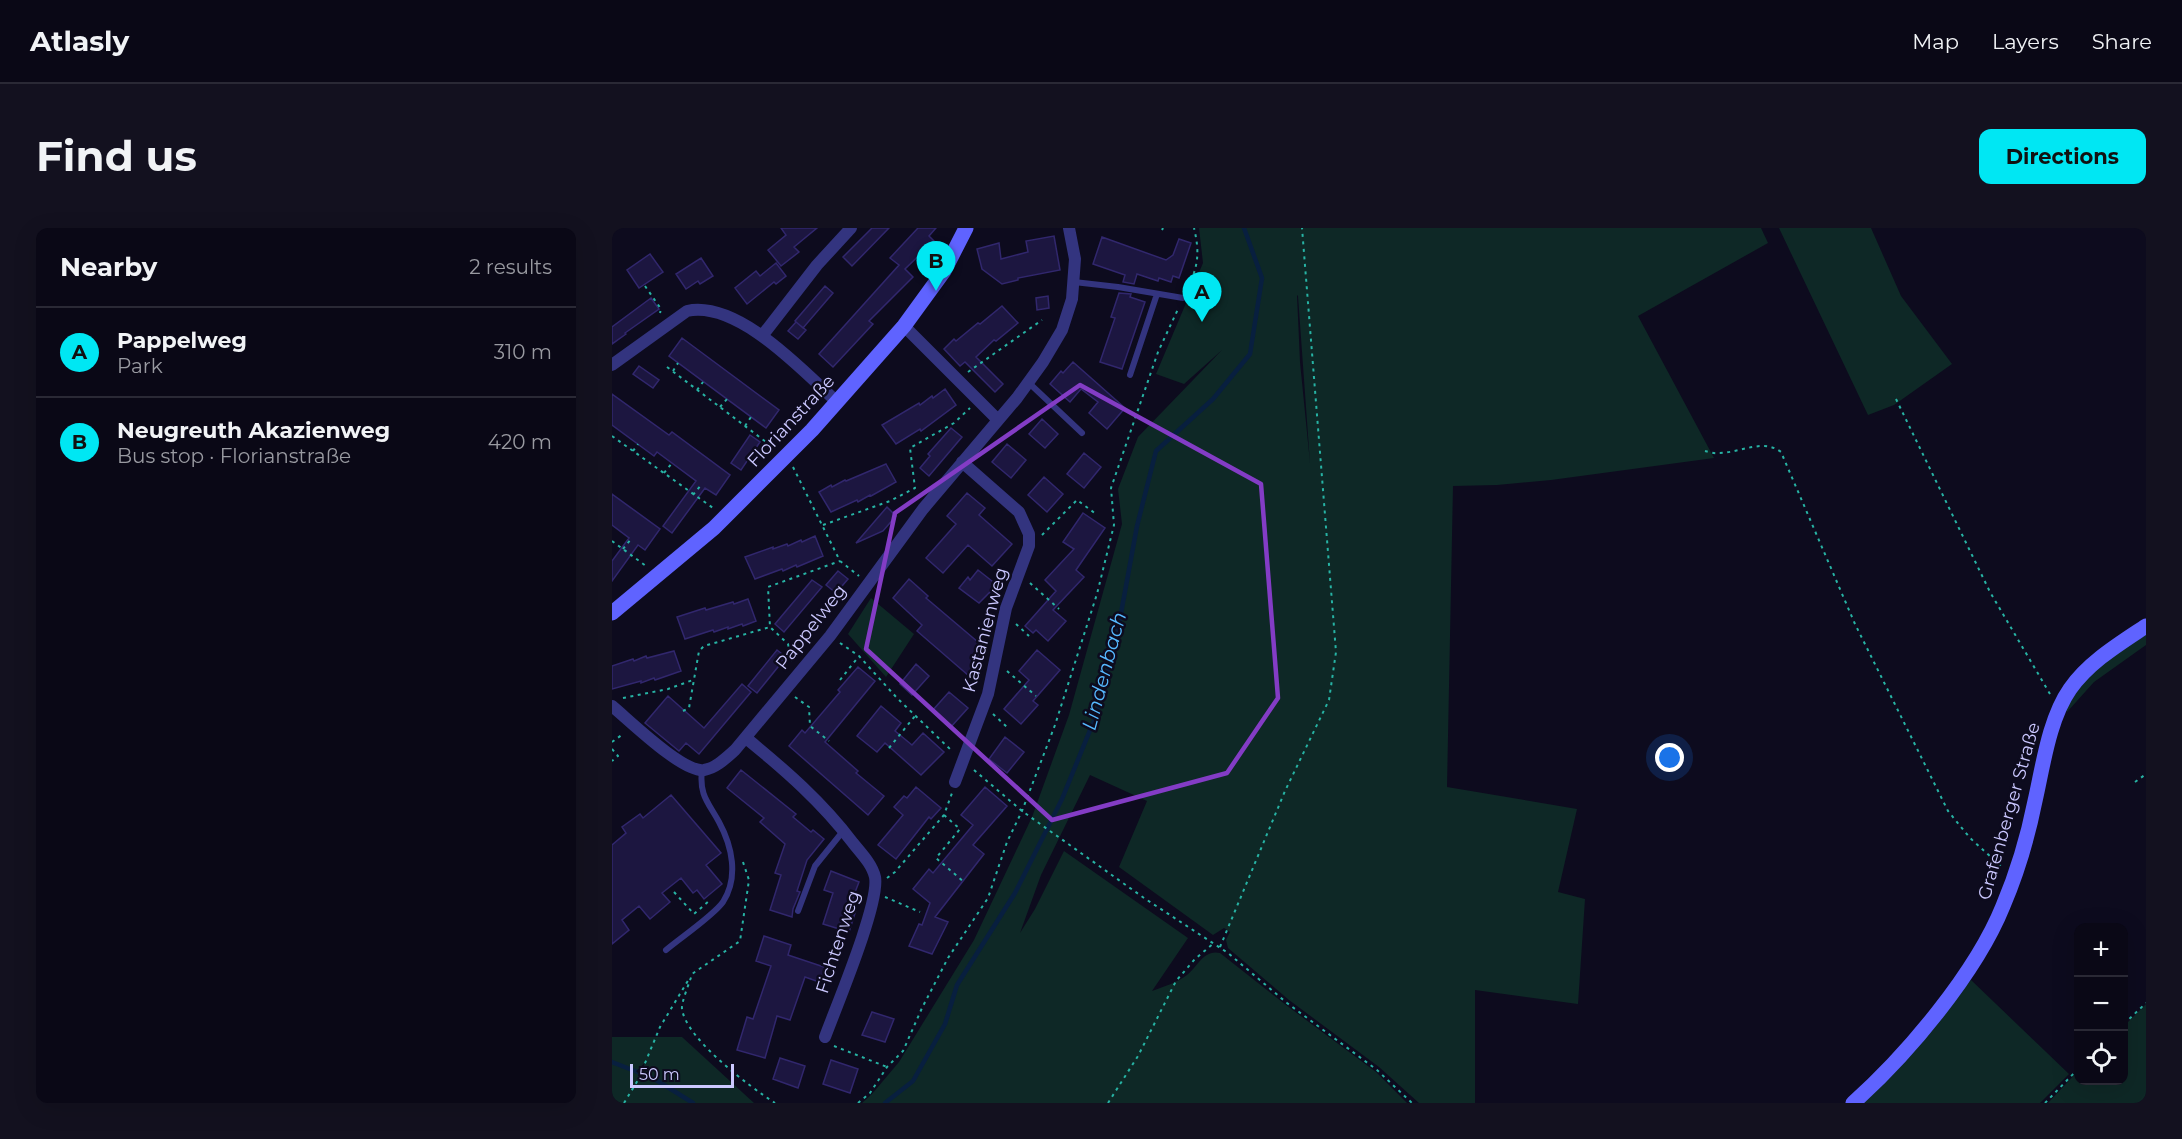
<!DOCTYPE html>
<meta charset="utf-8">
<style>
body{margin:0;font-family:Montserrat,sans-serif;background:#13111f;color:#f1f3f6}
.controls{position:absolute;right:18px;bottom:18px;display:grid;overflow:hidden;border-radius:12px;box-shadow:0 6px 24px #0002}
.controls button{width:54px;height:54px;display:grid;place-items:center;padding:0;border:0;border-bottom:2px solid #2a2935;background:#0a0816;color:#f1f3f6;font:30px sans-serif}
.scale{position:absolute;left:18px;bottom:15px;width:104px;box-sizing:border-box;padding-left:6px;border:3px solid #cbc8ff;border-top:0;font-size:16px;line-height:21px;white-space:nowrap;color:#cbc8ff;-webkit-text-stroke:4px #0d0b1e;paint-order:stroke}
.you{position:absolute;left:1058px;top:530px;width:21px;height:21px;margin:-15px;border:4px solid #fff;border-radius:50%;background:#1a73e8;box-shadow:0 0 0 9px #1a73e833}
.badge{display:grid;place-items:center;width:39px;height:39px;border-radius:50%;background:#00e7f3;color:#111;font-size:20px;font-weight:700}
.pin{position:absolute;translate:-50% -50px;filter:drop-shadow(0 2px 3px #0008)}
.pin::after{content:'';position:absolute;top:32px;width:21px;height:18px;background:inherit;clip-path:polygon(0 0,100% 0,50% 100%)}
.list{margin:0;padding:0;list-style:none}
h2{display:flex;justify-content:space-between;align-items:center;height:78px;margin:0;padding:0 24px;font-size:26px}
h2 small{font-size:20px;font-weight:400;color:#999aa1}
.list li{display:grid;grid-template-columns:39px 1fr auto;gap:18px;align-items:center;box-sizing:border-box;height:90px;padding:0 24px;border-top:2px solid #2a2935}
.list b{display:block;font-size:22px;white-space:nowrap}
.list p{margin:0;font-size:20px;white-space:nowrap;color:#999aa1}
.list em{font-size:20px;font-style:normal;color:#999aa1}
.icon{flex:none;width:33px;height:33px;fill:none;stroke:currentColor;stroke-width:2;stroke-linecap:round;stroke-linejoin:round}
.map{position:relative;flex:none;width:1534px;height:875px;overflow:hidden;border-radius:12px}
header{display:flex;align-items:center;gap:36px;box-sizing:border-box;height:84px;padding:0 30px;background:#0a0816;border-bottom:2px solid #2a2935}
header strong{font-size:28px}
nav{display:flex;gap:33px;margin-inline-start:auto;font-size:21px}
.intro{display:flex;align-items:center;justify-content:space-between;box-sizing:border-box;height:144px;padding:0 36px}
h1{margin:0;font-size:42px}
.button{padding:15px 27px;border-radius:12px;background:#00e7f3;color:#111;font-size:21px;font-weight:700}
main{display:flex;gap:36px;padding:0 36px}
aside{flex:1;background:#0a0816;border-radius:12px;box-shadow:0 6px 24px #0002}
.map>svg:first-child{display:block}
</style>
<header>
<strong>Atlasly</strong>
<nav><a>Map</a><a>Layers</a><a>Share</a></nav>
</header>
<div class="intro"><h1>Find us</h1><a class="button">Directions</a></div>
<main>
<aside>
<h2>Nearby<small>2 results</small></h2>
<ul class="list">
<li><span class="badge">A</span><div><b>Pappelweg</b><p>Park</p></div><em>310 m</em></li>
<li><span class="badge">B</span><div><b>Neugreuth Akazienweg</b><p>Bus stop · Florianstraße</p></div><em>420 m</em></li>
</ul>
</aside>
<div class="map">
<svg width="1534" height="875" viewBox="0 0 1534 875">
<rect width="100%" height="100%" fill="#0d0b1e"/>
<path fill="#0e2826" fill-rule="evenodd" d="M587,0h562l7,15 -130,73 76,142 -163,22 -54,5 -44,1 -6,301 130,22 -19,83 27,7 -7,105 -103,-14v113h-56l-40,-36 -90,-67 -61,-52 -2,-8 4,-8 -6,-4 -11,7 -94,-68 28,-66 -57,-26 -49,100 -21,58 15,-24 29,-58 124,87 -36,53c11,-4 26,-9 35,-16 11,-9 17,-26 33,-22l66,52 90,67 31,31h-545l10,-9 27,-32 75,-122 58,-123 37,-102 53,-191 -4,-35 20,-52 84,-87 -38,34 -28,-10 47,-111zM685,67l1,1 12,167 -10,-101z
M1167,0h92l30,68 51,68 -58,41 -26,10z
M259,370l43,36 -28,43 -38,-43z
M1534,404v13l-52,37 -27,30 -2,-3 24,-34z
M1359,752l98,94 -29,29h-178z
M1534,776v99h-98l30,-32v9h46v-54z
M0,809h70l72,66h-142z"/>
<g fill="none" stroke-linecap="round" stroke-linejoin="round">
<path stroke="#081f3f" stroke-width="4.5" d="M0,834l41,16 40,25
M273,875l28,-22 32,-57 12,-39 58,-92 47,-94 35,-86 20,-78 20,-109 19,-75 57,-52 37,-45 12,-76 -18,-50"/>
</g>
<path fill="#1c1640" stroke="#31276d" stroke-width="1.5" d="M169,0h36l-23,19 5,5 -18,14 -13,-16 18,-15z
M260,0h17l-37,38 -9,-9z
M306,0h18l-7,8 5,5 -29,28 8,8 -44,44 4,3 -40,43 -14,-13 80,-89 -9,-7z
M442,8l6,34 -42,8v2l-16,4 -20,-15 -5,-20 22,-6 2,16 27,-7 -2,-11z
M490,9l64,23 7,-5 6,-16 12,4 -12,35 -6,-2 -2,6 -12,-4 -1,3 -21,-7 -3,10 -11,-2 2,-7 -32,-11z
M38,26l13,18 -24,16 -12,-18z
M89,30l12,18 -13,8 -2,-3 -12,8 -10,-15z
M164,35l10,13 -10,8 -2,-2 -27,22 -12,-16 21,-17 4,5z
M213,58l8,7 -30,35 -8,-7z
M507,65l12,1 -1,3 15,5 -23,67 -22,-7 15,-44 -4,-1z
M436,68l1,12 -12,2 -1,-12z
M39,70l8,11 -34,24 1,1 -14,10v-17z
M390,78l16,17 -22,18 -2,-1 -18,17 27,27 -8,8 -30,-30 -5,4 -16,-17 10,-10 2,2 22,-18 2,1z
M184,94l10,8 -8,9 -10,-8z
M70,110l97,72 -13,18 -97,-72z
M461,134l52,46 -18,21 -18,-16 9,-11 -17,-13 -11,13 -20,-18 11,-13 2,2z
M27,138l20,14 -6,8 -20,-14z
M333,161l11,16 -35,26 -1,-2 -24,15 -14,-19 37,-22 1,2 12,-9 1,2z
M0,166l57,41 3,-3 58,43 -14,20 -11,-7 -33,45 -9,-7 33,-45 -39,-29 -3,4 -42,-31z
M430,191l16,15 -13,14 -16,-14z
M339,200l11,9 -33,39 -9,-8 10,-12 -2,-2z
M138,207l10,7 -19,28 -10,-7z
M395,216l19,16 -15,18 -19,-16z
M472,225l17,14 -17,21 -17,-14z
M274,236l10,18 -25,14 -1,-1 -12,7 -1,-2 -26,12 -12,-20 12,-7 1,2 13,-7 1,1z
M432,249l19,17 -16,18 -19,-17z
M355,265l18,15 -6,7 33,29 -20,22 -24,-21 -25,28 -17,-15 30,-34 -9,-8z
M0,266l48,35 -15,21 -7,-5 -26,36v-20l17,-23 -17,-13z
M275,279l9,9 -13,15 -27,12z
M471,285l22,15 -29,42 8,7 -31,33 13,11 -18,20 -12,-11 -3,3 -8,-7 31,-35 -11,-11 29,-31 -11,-7z
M203,308l8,20 -26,11 -1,-2 -13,6 -1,-2 -27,10 -10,-22 28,-10v2l14,-5 1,2 13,-6 1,2z
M366,342l19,15 -18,18 -20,-15 9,-11 2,3z
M226,343l10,8 -12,14 -10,-8z
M297,351l19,17 -2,2 59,50 -11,12 6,4 -11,12 -52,-45 5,-6 -29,-27z
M200,352l10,7 -38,45 -9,-8z
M136,371l8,22 -13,5 -1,-2 -14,5v-2l-14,5 -1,-2 -28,9 -8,-22 28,-9 1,2 27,-8 1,2z
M165,422l9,7 -29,36 -9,-7z
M425,422l23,20 -27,31 5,4 -17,19 -17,-15 25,-29 -10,-9z
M62,423l7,20 -26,9 -1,-2 -13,5v-2l-29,8v-23l21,-7 1,2 12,-5 1,2z
M304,436l13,12 -17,19 -12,-11z
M246,439l17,14 -50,61 33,29 -2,2 28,23 -16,19 -79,-69 13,-16 3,3 35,-41 -2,-2z
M130,456l9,8 -52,62 -13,-11 -7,8 -34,-28 23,-27 36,32z
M337,464l19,16 -18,20 -18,-17z
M269,478l20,17 -6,8 17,14 11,-12 21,19 -23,23 -36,-32 -8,9 -20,-16z
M393,509l19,15 -17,21 -18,-14z
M129,542l55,44 -3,3 18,15 2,-2 11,9 -17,21 -10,31 3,1 -7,17 -1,8 -22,-7 11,-35 -6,-2 10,-29 -25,-22 4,-4 -37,-30z
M304,559l25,21 -10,11 -2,-2 -33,42 -18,-14 25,-30 -9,-8 10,-11 3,2z
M373,559l22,19 -34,39 11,9 -49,63 13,5 -16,32 -23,-8 10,-22 3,1 8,-22 -17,-14 16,-20 4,4 40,-48 -12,-10z
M59,567l50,58 -15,12 16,19 -18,15 -7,-9 -4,3 -12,-15 -19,15 8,9 -20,17 -11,-13 -17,14 7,10 -17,14v-99l14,-12 -4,-6 18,-13 3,4z
M219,643l28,11 -10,26 7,2 -7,22 -26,-8 10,-31 -9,-3z
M152,708l27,9 -3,10 39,13 -5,15 -17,-6 -15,43 -13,-4 -12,42 -28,-8 10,-33 6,2 18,-53 -15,-5z
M260,784l22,7 -9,23 -23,-7z
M168,830l25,8 -7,22 -25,-9z
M219,832l27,9 -8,24 -27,-9z"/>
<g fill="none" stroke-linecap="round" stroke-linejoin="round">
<path stroke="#27b3a4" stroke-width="2" stroke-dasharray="3 4.5" stroke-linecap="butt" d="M550,2l1,-2
M33,58l16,23 -1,4
M576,60c10,-22 12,-35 6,-60
M55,139l107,81
M61,143l5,-8
M356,144l74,-52
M85,162l6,-8
M1284,171l94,193 60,102
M108,179l7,-8
M133,198l6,-9
M0,208l101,72
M21,223l5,-7
M1093,223c4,1 10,3 14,2 21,0 44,-15 62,-1l74,172 93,187 22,27 32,29
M181,239l47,94 19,15
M52,245l8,-10
M81,267l8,-10
M211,297l67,-24 25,-13 -5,-40 44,-25 16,-15
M430,307l35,-35 19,14
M0,313l34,25
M11,321l8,-10
M418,355l29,26
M404,396l13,12
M228,415l19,13 38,42 55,53
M180,433l-4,-17 -18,-17 -2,-40 72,-26
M395,443l29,25
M228,452l19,-24
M183,469l14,10 1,19 19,15
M11,470l45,-9 25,-9
M71,483l6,-3 10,-57 5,-5 66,-19
M381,486l14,13
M0,514l11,-8
M277,520l26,-32
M0,521l6,7 -6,5
M362,542l48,41 122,87 84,55 59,50 90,67 35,33
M1523,554l11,-8
M332,587l16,14 -24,29 28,24
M131,634l6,18 -9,61 -48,33c-2,8 -11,28 -10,35 4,30 68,78 93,94
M275,650l8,-6 49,-57 8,-22
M62,664l20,22 16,-14
M273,669l35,15
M608,719l65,-156 44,-91 7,-48 -34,-424
M1512,796l22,-21
M222,818l53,21
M12,875l14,-23 22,-53 29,-48
M246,875l12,-10 17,-26 16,-16 19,-43 26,-50 40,-60 19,-56 15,-31 33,-86 42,-131 17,-69 -3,-37 47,-136 21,-45
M496,875l30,-47 38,-75 19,-22 19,-16
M1433,875l33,-34"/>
<path stroke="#33347f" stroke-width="6" d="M462,54l44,5 65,11
M518,147l27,-81
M417,155l53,50
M186,683l17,-45 29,-36
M54,722c14,-12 47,-34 57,-48 16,-25 9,-56 -4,-80 -11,-20 -20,-27 -17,-52"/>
<path stroke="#33347f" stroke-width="12" d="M292,98l94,94
M150,108l55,-71 34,-37
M0,137l75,-54c51,-11 116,60 150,91
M0,478c17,14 71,67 92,64 12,-2 22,-12 31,-20l95,-114 93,-127 94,-111 26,-36 19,-32 10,-31 3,-40 -6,-31
M134,510c39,32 76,64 107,105 8,10 19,21 22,34 5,26 -39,130 -50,160
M343,554l33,-88 18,-86 23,-62v-12l-10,-22 -57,-50"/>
<path stroke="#5f63ff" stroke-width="15" d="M0,385l102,-85 98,-98 92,-104 40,-55 22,-43
M1241,875c54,-48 123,-130 150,-197 14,-33 25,-70 32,-105 8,-35 14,-82 35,-112 19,-27 49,-45 76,-63"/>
</g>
<path fill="none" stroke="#833cc5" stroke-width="4.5" stroke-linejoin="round" d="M468,157l181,99 17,214 -51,75 -175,47 -186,-171 29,-136z"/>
<g text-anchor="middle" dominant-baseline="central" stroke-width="5" stroke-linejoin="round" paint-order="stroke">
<g font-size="18" fill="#cbc8ff" stroke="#0d0b1e">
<text transform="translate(179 193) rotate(-47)">Florianstraße</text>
<text transform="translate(199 399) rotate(-52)">Pappelweg</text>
<text transform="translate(373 402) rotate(-75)">Kastanienweg</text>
<text transform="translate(1397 583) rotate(-74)">Grafenberger Straße</text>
<text transform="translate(226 714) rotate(-72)">Fichtenweg</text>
</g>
<g font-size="20" font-style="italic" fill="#56b9ff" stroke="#0d0b1e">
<text transform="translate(492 443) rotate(-75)">Lindenbach</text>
</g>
</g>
</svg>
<div class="controls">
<button>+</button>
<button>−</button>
<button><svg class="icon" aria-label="locate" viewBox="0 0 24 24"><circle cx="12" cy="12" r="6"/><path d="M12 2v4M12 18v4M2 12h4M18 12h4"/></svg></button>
</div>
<div class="scale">50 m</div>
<div class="you"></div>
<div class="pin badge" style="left:590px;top:94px">A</div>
<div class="pin badge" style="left:324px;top:63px">B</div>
</div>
</main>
